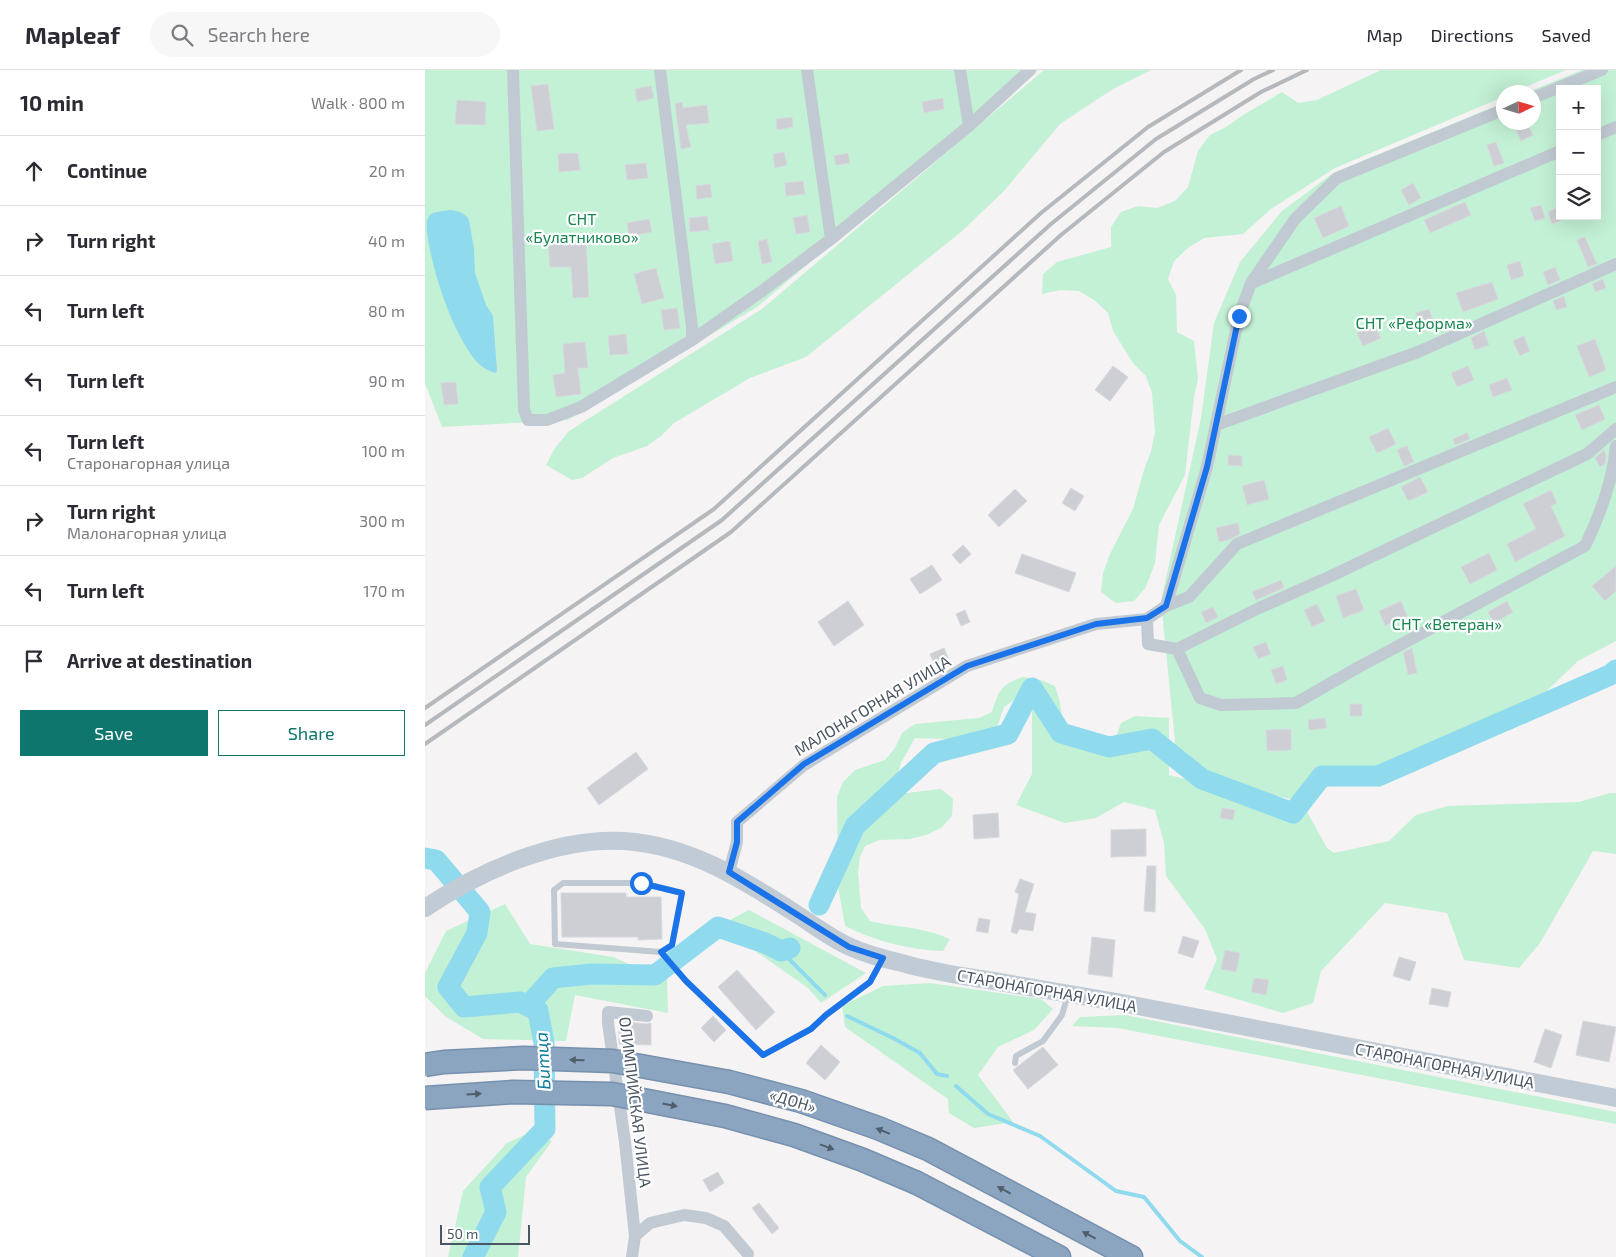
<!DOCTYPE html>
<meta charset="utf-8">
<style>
body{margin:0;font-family:"Exo 2",sans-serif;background:#f7f7f7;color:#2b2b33}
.controls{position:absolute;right:15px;top:15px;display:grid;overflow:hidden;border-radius:0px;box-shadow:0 5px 20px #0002}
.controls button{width:45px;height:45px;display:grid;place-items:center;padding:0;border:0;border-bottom:1px solid #e1e1e2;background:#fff;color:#2b2b33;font:25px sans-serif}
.compass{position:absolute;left:1071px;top:15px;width:45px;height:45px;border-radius:50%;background:#fff;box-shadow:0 5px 20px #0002;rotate:86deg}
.scale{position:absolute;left:15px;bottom:12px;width:90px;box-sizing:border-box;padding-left:5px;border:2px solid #4a5661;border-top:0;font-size:14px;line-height:18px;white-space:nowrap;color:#4a5661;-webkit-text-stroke:4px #fff;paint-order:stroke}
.stop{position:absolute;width:15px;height:15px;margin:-11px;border:4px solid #1a73e8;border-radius:50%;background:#fff}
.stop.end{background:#1a73e8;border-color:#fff;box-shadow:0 1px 5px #0008}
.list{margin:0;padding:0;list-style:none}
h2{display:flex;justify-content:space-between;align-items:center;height:65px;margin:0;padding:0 20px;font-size:21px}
h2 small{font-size:16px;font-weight:400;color:#7c7c81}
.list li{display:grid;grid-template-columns:32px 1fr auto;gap:15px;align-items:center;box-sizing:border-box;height:70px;padding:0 20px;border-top:1px solid #e1e1e2}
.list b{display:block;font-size:19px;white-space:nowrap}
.list p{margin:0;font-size:16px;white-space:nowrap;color:#7c7c81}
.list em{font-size:16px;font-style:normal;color:#7c7c81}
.actions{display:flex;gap:10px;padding:15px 20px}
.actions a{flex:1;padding:11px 0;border:1px solid #0f766e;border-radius:0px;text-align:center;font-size:18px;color:#0f766e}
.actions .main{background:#0f766e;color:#fff}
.icon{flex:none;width:28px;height:28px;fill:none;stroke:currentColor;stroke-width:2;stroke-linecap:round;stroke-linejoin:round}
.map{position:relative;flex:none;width:1191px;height:1187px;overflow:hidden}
header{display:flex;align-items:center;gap:30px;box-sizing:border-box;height:70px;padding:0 25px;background:#fff;border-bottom:1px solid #e1e1e2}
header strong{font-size:24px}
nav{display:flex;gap:28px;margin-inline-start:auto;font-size:18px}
.search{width:350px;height:45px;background:#f7f7f7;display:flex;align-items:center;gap:12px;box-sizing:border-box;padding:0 18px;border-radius:28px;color:#7c7c81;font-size:19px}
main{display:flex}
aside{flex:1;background:#fff}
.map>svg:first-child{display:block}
</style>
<header>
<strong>Mapleaf</strong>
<div class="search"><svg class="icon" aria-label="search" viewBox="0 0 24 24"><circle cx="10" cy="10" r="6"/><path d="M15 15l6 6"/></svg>Search here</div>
<nav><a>Map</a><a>Directions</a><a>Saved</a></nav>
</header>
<main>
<aside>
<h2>10 min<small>Walk · 800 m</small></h2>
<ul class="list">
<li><svg class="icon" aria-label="ahead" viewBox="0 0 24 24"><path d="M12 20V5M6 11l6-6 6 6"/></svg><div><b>Continue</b></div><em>20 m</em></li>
<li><svg class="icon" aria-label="right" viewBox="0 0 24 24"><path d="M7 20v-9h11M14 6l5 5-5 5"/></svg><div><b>Turn right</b></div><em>40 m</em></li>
<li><svg class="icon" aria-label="left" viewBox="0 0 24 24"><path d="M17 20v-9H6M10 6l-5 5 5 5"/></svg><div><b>Turn left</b></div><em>80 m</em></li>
<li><svg class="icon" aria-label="left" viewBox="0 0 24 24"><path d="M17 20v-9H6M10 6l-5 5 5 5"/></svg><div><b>Turn left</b></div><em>90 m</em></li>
<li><svg class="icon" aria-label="left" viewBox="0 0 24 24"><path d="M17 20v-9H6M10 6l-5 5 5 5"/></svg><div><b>Turn left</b><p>Старонагорная улица</p></div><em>100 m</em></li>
<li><svg class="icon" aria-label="right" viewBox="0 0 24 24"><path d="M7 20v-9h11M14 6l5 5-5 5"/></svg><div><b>Turn right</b><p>Малонагорная улица</p></div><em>300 m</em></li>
<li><svg class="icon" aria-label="left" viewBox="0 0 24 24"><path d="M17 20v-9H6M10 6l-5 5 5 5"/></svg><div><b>Turn left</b></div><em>170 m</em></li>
<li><svg class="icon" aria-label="arrive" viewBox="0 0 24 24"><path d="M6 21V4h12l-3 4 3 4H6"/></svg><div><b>Arrive at destination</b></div></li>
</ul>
<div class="actions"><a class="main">Save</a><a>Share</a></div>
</aside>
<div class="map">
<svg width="1191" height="1187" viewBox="0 0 1191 1187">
<rect width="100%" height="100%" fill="#f5f3f3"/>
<path fill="#c3f1d5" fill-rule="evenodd" d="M0,0h613l-281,237 -189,113 -126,7 -17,-44z
M619,0h107l-38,19 -53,35 -57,68 -41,39 -156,126 -56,21 -76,45 -13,13 -14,10 -34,12 -31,20 -10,2 -26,-15 9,-17 14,-17 193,-122z
M956,0h185l-53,22h-10v5l-168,71 -64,41 -28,25 -39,4 -16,10 -14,13 -6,18 8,16 1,37 17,9 4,38 -4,18 -9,78 -26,50 -4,38 -9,24 -12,14 -18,2 -15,-11 2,-19 7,-19 23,-45 11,-39 7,-19 4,-19 -3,-39 -6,-17 -13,-13 -20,-32 -5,-18 -14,-13 -15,-9 -19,-1 -18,4 1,-20 14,-12 54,-15v-20l10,-15 17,-6 19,2 18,-7 13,-14 10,-36 12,-16 16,-8 17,-12 39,-23 16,11 19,-3z
M1157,0h34v571l-38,20 -69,66 -219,72 -112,-27 -17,-171 40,-183 13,-95 26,-61 42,-51 51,-38 170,-70v19h30v-30h-5zM1135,19h37v127h-37z
M598,607l18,3 14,6 5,16 2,16 10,14 12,11 17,4 14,-8 6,-16 14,-7 34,2v57l137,35 21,38 7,5 55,-12 27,-26 32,-9 131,-4 31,-9h6v61l-23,-3 -53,92 -21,25 -55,-8 -17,-47 -62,-10 -64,68 -8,32 -30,10 -79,-24 13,-30 -12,-30 -39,-53 -2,-33 -9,-33 -31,-8 -28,16 -31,5 -49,-18 16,-31v-66l-11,-13 -17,12 -8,23 -33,8 -15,1 -33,-1 -14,25 -6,20 12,10 34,-4 12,10 -1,17 -11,12 -15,7 -16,4 -31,1 -14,6 -5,11 -2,15 3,36 9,13c29,7 50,5 80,18l-7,12c-34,-1 -68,-10 -98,-25l-7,-40 -1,-89 6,-15 12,-12 30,-10 10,-12 7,-15 13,-9 64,-6 13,-6c7,-22 9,-28 31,-35z
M80,834l25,40 83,13 25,11 29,10 1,35 -93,-18 -9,46 -83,-2 -38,-23 -20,-20v-23l21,-42z
M324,840l117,63 -45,30 -13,-15 -67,-47 -11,-21z
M505,913l111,16 12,10 -19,21 -36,17 -20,28 35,47 -39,6 -25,-15 -1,-14 -103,-72 -3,-21 41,-20z
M700,945l491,97v12l-498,-96 -46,-2 8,-9z
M106,1062l21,9 -26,36 -8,80h-70l15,-66 44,-48z"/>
<path fill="#90daee" d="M26,140c7,1 15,3 18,10l5,29 1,24 11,32 7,11 4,55 -2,2c-6,-2 -15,-7 -19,-12 -24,-30 -42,-85 -48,-122 -1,-7 -3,-17 1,-23 4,-5 16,-5 22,-6z"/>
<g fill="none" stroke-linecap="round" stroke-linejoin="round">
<path stroke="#90daee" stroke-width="4" d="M356,881l44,44
M422,946l46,22 27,15 17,21 10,2
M531,1016l32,28 52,22 76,55 28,6 36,44 22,16"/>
<path stroke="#90daee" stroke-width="21" d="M0,788l11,2 44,52 -3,21 -29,54 16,20 56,-5 18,9 6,32 1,86 -55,58 6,25 -23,45
M394,835l36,-79 79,-73 74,-19 24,-46 29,45 48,14 43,-8 50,40 91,34 29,-37h56l232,-101 6,-5
M103,936l25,-28 38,-4 64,1 63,-48 47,16 16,8 9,-3"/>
</g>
<path fill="#cdcfd5" stroke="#d7d9de" d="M123,14l6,45 -17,2 -6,-45z
M226,16l3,12 -17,4 -2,-13z
M518,28l1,11 -20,4 -2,-11z
M32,30l29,2 -1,23 -30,-1z
M257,32l1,6 24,-3 2,18 -23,2 5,22 -10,2 -6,-45z
M367,47l1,10 -16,3 -1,-11z
M1102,53l6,12 -12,6 -6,-13z
M1071,72l8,21 -10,3 -7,-21z
M359,82l3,13 -12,3 -2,-14z
M153,83l2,17 -21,2 -1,-18z
M423,83l2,10 -14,2 -2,-9z
M221,93l2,15 -21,2 -2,-15z
M378,111l2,13 -19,2 -1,-13z
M988,113l8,15 -12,7 -8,-15z
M285,114l2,13 -15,2 -1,-13z
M1040,132l6,13 -41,18 -6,-13z
M1116,135l4,13 -10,3 -5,-13z
M916,136l8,20 -26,12 -9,-20z
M1132,138l5,12 -10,4 -4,-12z
M382,145l3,17 -14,2 -3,-16z
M282,146l2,14 -19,2 -1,-14z
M224,149l3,13 -23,4 -2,-13z
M1160,167l12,27 -9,3 -11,-27z
M342,169l5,23 -10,2 -4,-23z
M161,171l3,56 -16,1 -2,-31h-21l-2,-24z
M305,171l3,20 -18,3 -3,-20z
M1095,191l4,15 -13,4 -4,-15z
M1130,197l5,13 -12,5 -5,-13z
M231,198l8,30 -22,6 -8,-30z
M1178,209l3,9 -11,4 -3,-8z
M1067,212l6,17 -35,13 -7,-19z
M1139,226l3,11 -11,3 -3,-9z
M252,238l3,20 -16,2 -3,-20z
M1004,239l6,18 -13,5 -6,-19z
M949,255l7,13 -18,8 -6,-13z
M1059,261l5,14 -14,5 -4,-12z
M201,264l2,20 -18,1 -2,-19z
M1099,266l6,15 -10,5 -7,-15z
M1170,269l11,31 -17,7 -12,-31z
M160,272l3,26h-10l3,26 -25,3 -3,-22 12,-2 -2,-29z
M688,296l15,11 -18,24 -15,-11z
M1043,296l6,14 -17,7 -6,-14z
M1082,308l5,12 -19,7 -4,-12z
M31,312l2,22 -14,1 -3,-22z
M1174,335l6,14 -23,11 -7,-15z
M963,358l8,16 -19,9 -8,-16z
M1042,363l3,6 -15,6 -2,-6z
M982,376l7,16 -10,4 -7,-16z
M1179,380l2,6 -1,8 -5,3 -5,-9z
M803,385l14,1v10l-14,-1z
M995,407l8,15 -20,9 -7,-14z
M839,410l5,19 -22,6 -5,-19z
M646,418l13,8 -9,15 -13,-8z
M590,419l12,12 -28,26 -11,-12z
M1126,420l6,13 -6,3 14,30 -50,26 -8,-18 29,-15 -13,-25z
M813,453l2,11 -9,5 -12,3 -3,-14z
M538,475l8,9 -11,10 -8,-9z
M1064,483l8,17 -27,14 -9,-17z
M597,484l54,19 -7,19 -54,-19z
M507,495l10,15 -22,14 -10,-15z
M1191,496v25l-11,10 -13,-15z
M856,510l3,8 -28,12 -4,-8z
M931,519l8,21 -21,8 -7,-22z
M423,531l16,24 -30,21 -16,-24z
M976,531l6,15 -22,10 -6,-15z
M1082,531l6,11 -19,11 -6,-11z
M892,534l8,17 -13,6 -8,-17z
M788,537l5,10 -12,6 -5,-11z
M540,540l5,12 -9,4 -5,-12z
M841,572l5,12 -13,5 -5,-12z
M519,578l5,12 -14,6 -5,-12z
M987,578l5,25 -9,2 -5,-23z
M858,596l4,14 -11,4 -5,-14z
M925,634h12v12h-12z
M900,648l2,10 -18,2 -1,-10z
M866,659v21l-24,1 -1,-21z
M211,682l12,17 -49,36 -12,-17z
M797,738l13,2 -2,10 -13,-2z
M573,743l1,24 -25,2 -1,-24z
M721,759v27l-35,1v-27z
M722,796h9l-1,46 -11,-1z
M595,809l14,5 -9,28 11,2 -3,17 -14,-2 -2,5 -6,-2 8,-38 -4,-2z
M136,823h65v4h35l1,42 -24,1v-3h-76z
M554,848l11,2 -2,13 -12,-2z
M758,866l16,5 -6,17 -15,-5z
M667,867l23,3 -3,37 -24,-3z
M800,880l15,3 -4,19 -15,-3z
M974,887l17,5 -6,19 -17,-5z
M312,900l38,42 -19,18 -38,-43z
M829,908l15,2 -3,15 -15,-3z
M1007,918l19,4 -3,15 -19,-3z
M288,946l13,14 -12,12 -13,-14z
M194,951l27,3 5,-1v22l-32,-1z
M1158,951l33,6 -7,35 -33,-7z
M1120,959l17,6 -11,33 -17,-6z
M396,975l19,17 -15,18 -19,-17z
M618,977l15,18 -30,24 -15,-19z
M293,1102l6,11 -14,9 -7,-12z
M334,1133l20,25 -7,6 -20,-26z"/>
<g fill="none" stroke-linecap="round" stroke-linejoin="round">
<defs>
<path id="motorway" d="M304,1012l72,19 77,27 50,21 203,108
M492,1113l142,74"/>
</defs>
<use href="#motorway" stroke="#7690ad" stroke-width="25"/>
<path stroke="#c1cad2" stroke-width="6" d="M236,882l11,-7 10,-52 -41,-10h-78l-9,7 1,54 106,8 25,29 77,74 48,-26 15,-14 44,-33 12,-22
M590,993l1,-7 27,-15 19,-26 6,-21"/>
<path stroke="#c1cad2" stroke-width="12" d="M88,0l11,340 4,10h19l34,-13 111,-67 70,-49 69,-52 138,-113 61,-56
M235,0l32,257v13
M382,0l24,169
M535,0l9,56
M1108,28l69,-28
M1172,65l19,-8
M827,213l308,-132
M791,355l202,-73 198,-88
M741,536l23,-9 48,-53 379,-157
M722,549l1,25 29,5 82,-41 72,-32 256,-122 29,-25
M752,579l23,49 21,7 75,-2 61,-35 228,-122c14,-29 28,-67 31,-100
M304,802l8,-30v-20l67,-57 163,-99 129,-42 51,-5 19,-13 41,-139 32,-151 12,-33 44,-64 42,-41 166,-68
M210,1166l-10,-94 -17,-119v-11l39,4
M207,1187l3,-21 15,-13 34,-8 22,3 18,8 24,28"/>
<path stroke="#c1cbd6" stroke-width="18" d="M0,838c55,-37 131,-71 199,-67 65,4 118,38 171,72 17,11 34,24 53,33 17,8 36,13 54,17 30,9 61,13 92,18 41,7 82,14 123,21 167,32 333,64 499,96"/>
<use href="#motorway" stroke="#8ba5c1" stroke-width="22"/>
<path stroke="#b5b8bd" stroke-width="4" d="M0,638l289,-199 327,-296 107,-86 93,-57
M0,655l297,-205 329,-296 105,-85 98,-60 19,-9
M0,674l306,-212 330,-297 103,-83 97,-60 46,-22"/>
<defs>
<path id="motorway-bridge" d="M0,995l19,-3 80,-4 89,3 116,21
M0,1028l88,-6 99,2 113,22 69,19 69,25 54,23"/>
</defs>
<use href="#motorway-bridge" stroke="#7690ad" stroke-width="25" stroke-linecap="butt"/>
<use href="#motorway-bridge" stroke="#8ba5c1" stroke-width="22"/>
</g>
<defs><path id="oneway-solid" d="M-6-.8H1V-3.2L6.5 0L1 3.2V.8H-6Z" transform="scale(1.25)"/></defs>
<g fill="#505e6b">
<use href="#oneway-solid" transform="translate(152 990) rotate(-178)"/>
<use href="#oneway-solid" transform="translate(49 1024) rotate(-3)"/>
<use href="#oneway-solid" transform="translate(245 1035) rotate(11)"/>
<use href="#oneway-solid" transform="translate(458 1061) rotate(-158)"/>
<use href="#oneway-solid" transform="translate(402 1077) rotate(20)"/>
<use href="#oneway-solid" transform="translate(579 1120) rotate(-152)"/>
<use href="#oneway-solid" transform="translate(664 1165) rotate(-152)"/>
</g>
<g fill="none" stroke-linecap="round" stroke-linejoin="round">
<path stroke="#1a73e8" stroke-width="6" d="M216,813l41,10 -10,52 -11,7 25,29 77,74 48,-26 15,-14 44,-33 13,-24 -34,-11 -120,-75 8,-30v-20l67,-58 163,-98 129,-42 51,-6 19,-12 41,-139 32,-151"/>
</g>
<g text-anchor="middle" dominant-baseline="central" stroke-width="4.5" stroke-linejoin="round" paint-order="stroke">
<g font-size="16" fill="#17864f" stroke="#fff">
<text x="157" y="148">СНТ<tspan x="157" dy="18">«Булатниково»</tspan></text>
<text x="989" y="252">СНТ «Реформа»</text>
<text x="1022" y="553">СНТ «Ветеран»</text>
</g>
<g font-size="16" fill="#4a5661" stroke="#fff">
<text transform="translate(447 635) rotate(-31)">МАЛОНАГОРНАЯ УЛИЦА</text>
<text transform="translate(622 920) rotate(10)">СТАРОНАГОРНАЯ УЛИЦА</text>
<text transform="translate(1020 995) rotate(11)">СТАРОНАГОРНАЯ УЛИЦА</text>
<text transform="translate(368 1030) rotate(17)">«ДОН»</text>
<text transform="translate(211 1032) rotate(83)">ОЛИМПИЙСКАЯ УЛИЦА</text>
</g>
<g font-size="18" font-style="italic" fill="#0c7c9b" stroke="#fff">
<text transform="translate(117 991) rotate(-93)">Битца</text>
</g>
</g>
</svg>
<div class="controls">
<button>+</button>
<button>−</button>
<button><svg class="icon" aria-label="layers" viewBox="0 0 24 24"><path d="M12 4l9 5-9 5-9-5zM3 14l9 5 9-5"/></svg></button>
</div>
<svg class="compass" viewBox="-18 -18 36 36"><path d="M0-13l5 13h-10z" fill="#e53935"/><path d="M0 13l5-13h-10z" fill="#7c7c81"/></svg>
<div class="scale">50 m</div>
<div class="stop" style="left:216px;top:813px"></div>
<div class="stop end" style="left:814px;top:246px"></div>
</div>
</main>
